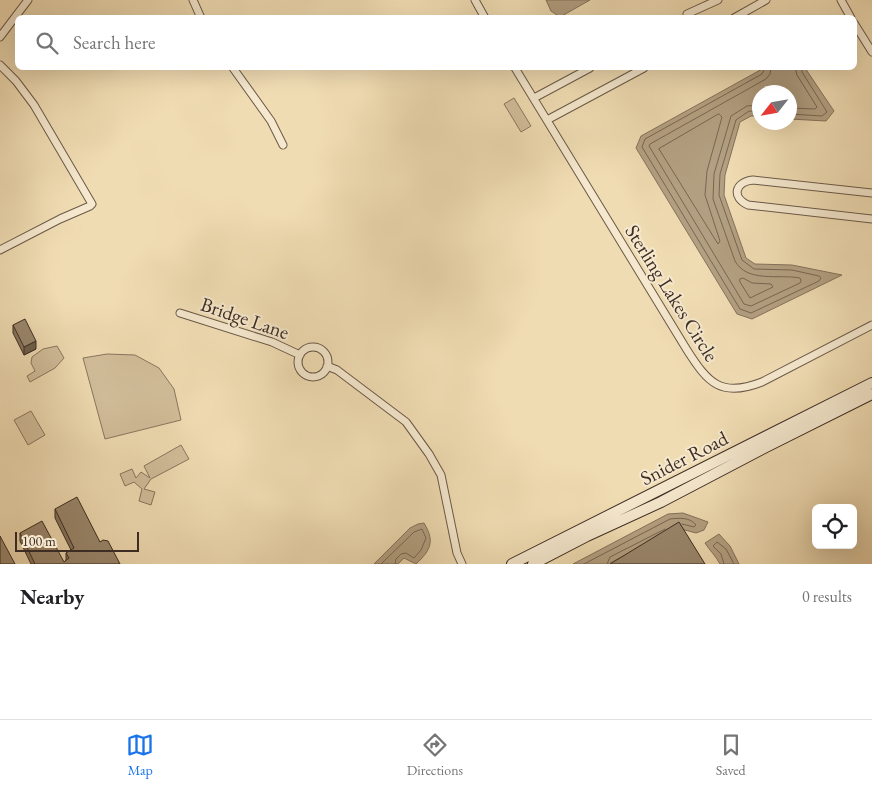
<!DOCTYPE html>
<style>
body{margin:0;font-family:"EB Garamond",serif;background:#f6f6f6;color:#202124}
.controls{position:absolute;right:15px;bottom:15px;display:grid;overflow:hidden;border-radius:8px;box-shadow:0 5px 20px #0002}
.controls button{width:45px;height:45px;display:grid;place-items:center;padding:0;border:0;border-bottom:1px solid #e0e0e0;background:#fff;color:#202124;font:25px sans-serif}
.compass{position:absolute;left:752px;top:85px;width:45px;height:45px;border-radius:50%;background:#fff;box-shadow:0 5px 20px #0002;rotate:239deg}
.scale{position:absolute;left:15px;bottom:12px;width:124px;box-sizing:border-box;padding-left:5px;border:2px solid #3d2d23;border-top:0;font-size:14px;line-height:18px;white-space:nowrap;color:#3d2d23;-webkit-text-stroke:4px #f5e8ce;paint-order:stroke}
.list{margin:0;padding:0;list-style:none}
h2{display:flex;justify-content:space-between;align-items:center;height:65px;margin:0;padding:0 20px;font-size:21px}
h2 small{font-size:16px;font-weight:400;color:#757577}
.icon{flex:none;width:28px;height:28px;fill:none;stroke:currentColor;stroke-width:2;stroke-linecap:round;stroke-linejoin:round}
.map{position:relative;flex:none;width:872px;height:564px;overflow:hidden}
.search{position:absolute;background:#fff;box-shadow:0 5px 20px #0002;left:15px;right:15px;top:15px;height:55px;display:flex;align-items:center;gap:12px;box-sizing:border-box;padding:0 18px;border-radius:8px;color:#757577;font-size:19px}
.sheet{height:155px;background:#fff}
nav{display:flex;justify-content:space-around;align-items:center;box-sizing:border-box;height:70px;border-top:1px solid #e0e0e0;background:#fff;font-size:14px;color:#757577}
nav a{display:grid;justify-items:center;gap:2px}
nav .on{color:#1a73e8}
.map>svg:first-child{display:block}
</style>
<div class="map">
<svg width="872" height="564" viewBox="0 0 872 564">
<rect width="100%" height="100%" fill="#f0dcb3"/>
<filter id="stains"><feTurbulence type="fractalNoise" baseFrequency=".004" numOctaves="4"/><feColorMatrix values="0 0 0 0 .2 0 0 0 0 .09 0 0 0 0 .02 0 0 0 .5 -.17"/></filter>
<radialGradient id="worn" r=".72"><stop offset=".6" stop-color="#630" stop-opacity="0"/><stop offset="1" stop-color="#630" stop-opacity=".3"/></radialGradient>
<path fill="#d2be9b" stroke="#88765f" d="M514,98l17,28 -10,6 -17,-28z
M57,346l7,12 -9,10 -25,14 -3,-6 8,-5 -4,-8 1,-6 11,-8z
M107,354l28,1 24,13 15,21 7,31 -76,19 -22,-81z
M31,411l14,24 -17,10 -14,-25z
M181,445l8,14 -38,20 -7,10 11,3 -4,13 -12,-4 3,-12 -8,-7 -9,4 -5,-12 12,-5 4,9 5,-6 9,6 -6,-12z"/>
<path fill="#b3a082" stroke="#84725c" d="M546,0h44l-30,17 -9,-6z
M764,68h41l29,43 -8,10 -36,-2v-27h-30l-1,24h-8l-11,6 -15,53 -1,20 22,63 9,6 37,1 50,10 -90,44 -15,-5 -101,-166 5,-12z
M683,513l25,9 -4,8 -8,3 -15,-4 -9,2 -64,33h-35l95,-50z
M424,523c11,18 7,27 -8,41l-12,-6 -6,6h-24l36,-36 8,-4z
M719,534l11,12 9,18h-19c-4,-8 -10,-13 -15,-21z"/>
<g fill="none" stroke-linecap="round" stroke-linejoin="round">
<path stroke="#786652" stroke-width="1" d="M760,105l-13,1 -16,10 -17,58 -1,25 22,62c12,22 44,13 65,17l1,3 -1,2 -49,23 -7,-2 -95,-158 1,-2 116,-65 4,-5 1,-6
M790,108l25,1 2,-2 -20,-32 -2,-7
M760,112l-11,-1 -13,9 -16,54 -1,21 23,65 12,9 38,1 27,6 2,2 -2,3 -68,32 -11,-4 -98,-162 3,-8 117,-65 3,-6
M719,114l3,3 -15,54 -2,24 15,46 -2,3 -59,-95z
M790,114l32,2 5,-4 -25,-40v-4
M740,279l3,-1 9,5 19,1 2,3 -23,11 -10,-16z
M381,564l33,-32 8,-3 4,9 -5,12 -7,8 -8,-5 -5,1 -5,5 -1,5
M584,564l86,-45c9,-1 20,-2 26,6l-2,2 -12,-3
M607,564l3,-7 55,-28
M724,564l-3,-10 -8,-8 4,-4 9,7 8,15"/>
<defs>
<path id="street" d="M193,0l8,18
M475,0l10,18
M841,0l10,18
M687,14l31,-14
M734,18l32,-18
M854,23l18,29
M0,37l28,-37
M0,65l16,16 18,24 58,99 -2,2 -30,13 -60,31
M233,68l38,53 12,24
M515,68l172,282c21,33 34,48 75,32l110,-57
M534,98l56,-30
M547,120l97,-52
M872,193l-119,-13c-18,2 -22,17 -5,25l124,14
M180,313l92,29 28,13
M298 362a15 15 0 1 1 30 0a15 15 0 1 1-30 0Z
M327,366l10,4 69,52 23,32 12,21 16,78 5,11"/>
<path id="secondary" d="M512,564l360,-181
M533,564l54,-28 74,-34 105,-55 106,-53"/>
</defs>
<use href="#street" stroke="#6a5947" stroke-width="9"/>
<use href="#secondary" stroke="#3d2d23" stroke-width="12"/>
<use href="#street" stroke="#f5e8ce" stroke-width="7"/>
<use href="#secondary" stroke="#f5e8ce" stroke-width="10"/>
</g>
<path fill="#84755f" stroke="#3d2d23" d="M13,325l23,24 -12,6 -11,-22z
M55,509l45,33 20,22h-89l-11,-23v-8l44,29 2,-2v-7l5,-3 -16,-32z"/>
<path fill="#6c5f4d" stroke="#3d2d23" d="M36,341v8l-12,6v-8z"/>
<path fill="#9a886e" stroke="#3d2d23" d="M25,319l11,22 -12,6 -11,-22z
M77,497l23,45 3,-2 5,1 12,23h-85l-15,-31 22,-12 22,41 5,-4 -3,-5 8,-5 -19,-39z
M679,522l26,42h-95z
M0,536l15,28h-15z"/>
<g text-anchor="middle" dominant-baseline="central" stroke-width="4" stroke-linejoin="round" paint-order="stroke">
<g font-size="20" fill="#3d2d23" stroke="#f5e8ce">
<text transform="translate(672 293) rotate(58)">Sterling Lakes Circle</text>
<text transform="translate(245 318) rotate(19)">Bridge Lane</text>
<text transform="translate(684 458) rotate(-27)">Snider Road</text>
</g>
</g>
<rect width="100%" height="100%" filter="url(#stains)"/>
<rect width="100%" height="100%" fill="url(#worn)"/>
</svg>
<div class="controls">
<button><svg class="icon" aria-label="locate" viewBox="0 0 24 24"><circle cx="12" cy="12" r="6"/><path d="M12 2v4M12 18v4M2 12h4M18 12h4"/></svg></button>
</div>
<svg class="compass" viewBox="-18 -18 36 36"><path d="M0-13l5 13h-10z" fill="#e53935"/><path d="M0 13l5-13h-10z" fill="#757577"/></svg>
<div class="scale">100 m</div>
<div class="search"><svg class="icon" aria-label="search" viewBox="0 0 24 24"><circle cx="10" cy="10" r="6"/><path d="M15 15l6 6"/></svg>Search here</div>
</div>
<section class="sheet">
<h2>Nearby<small>0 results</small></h2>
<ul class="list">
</ul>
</section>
<nav>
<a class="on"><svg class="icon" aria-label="map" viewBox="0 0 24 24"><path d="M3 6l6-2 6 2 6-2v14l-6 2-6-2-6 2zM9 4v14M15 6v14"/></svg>Map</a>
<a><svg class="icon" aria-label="directions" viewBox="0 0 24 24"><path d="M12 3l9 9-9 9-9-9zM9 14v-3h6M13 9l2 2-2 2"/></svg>Directions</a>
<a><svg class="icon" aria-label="saved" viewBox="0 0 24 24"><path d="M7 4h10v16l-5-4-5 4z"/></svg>Saved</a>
</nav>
